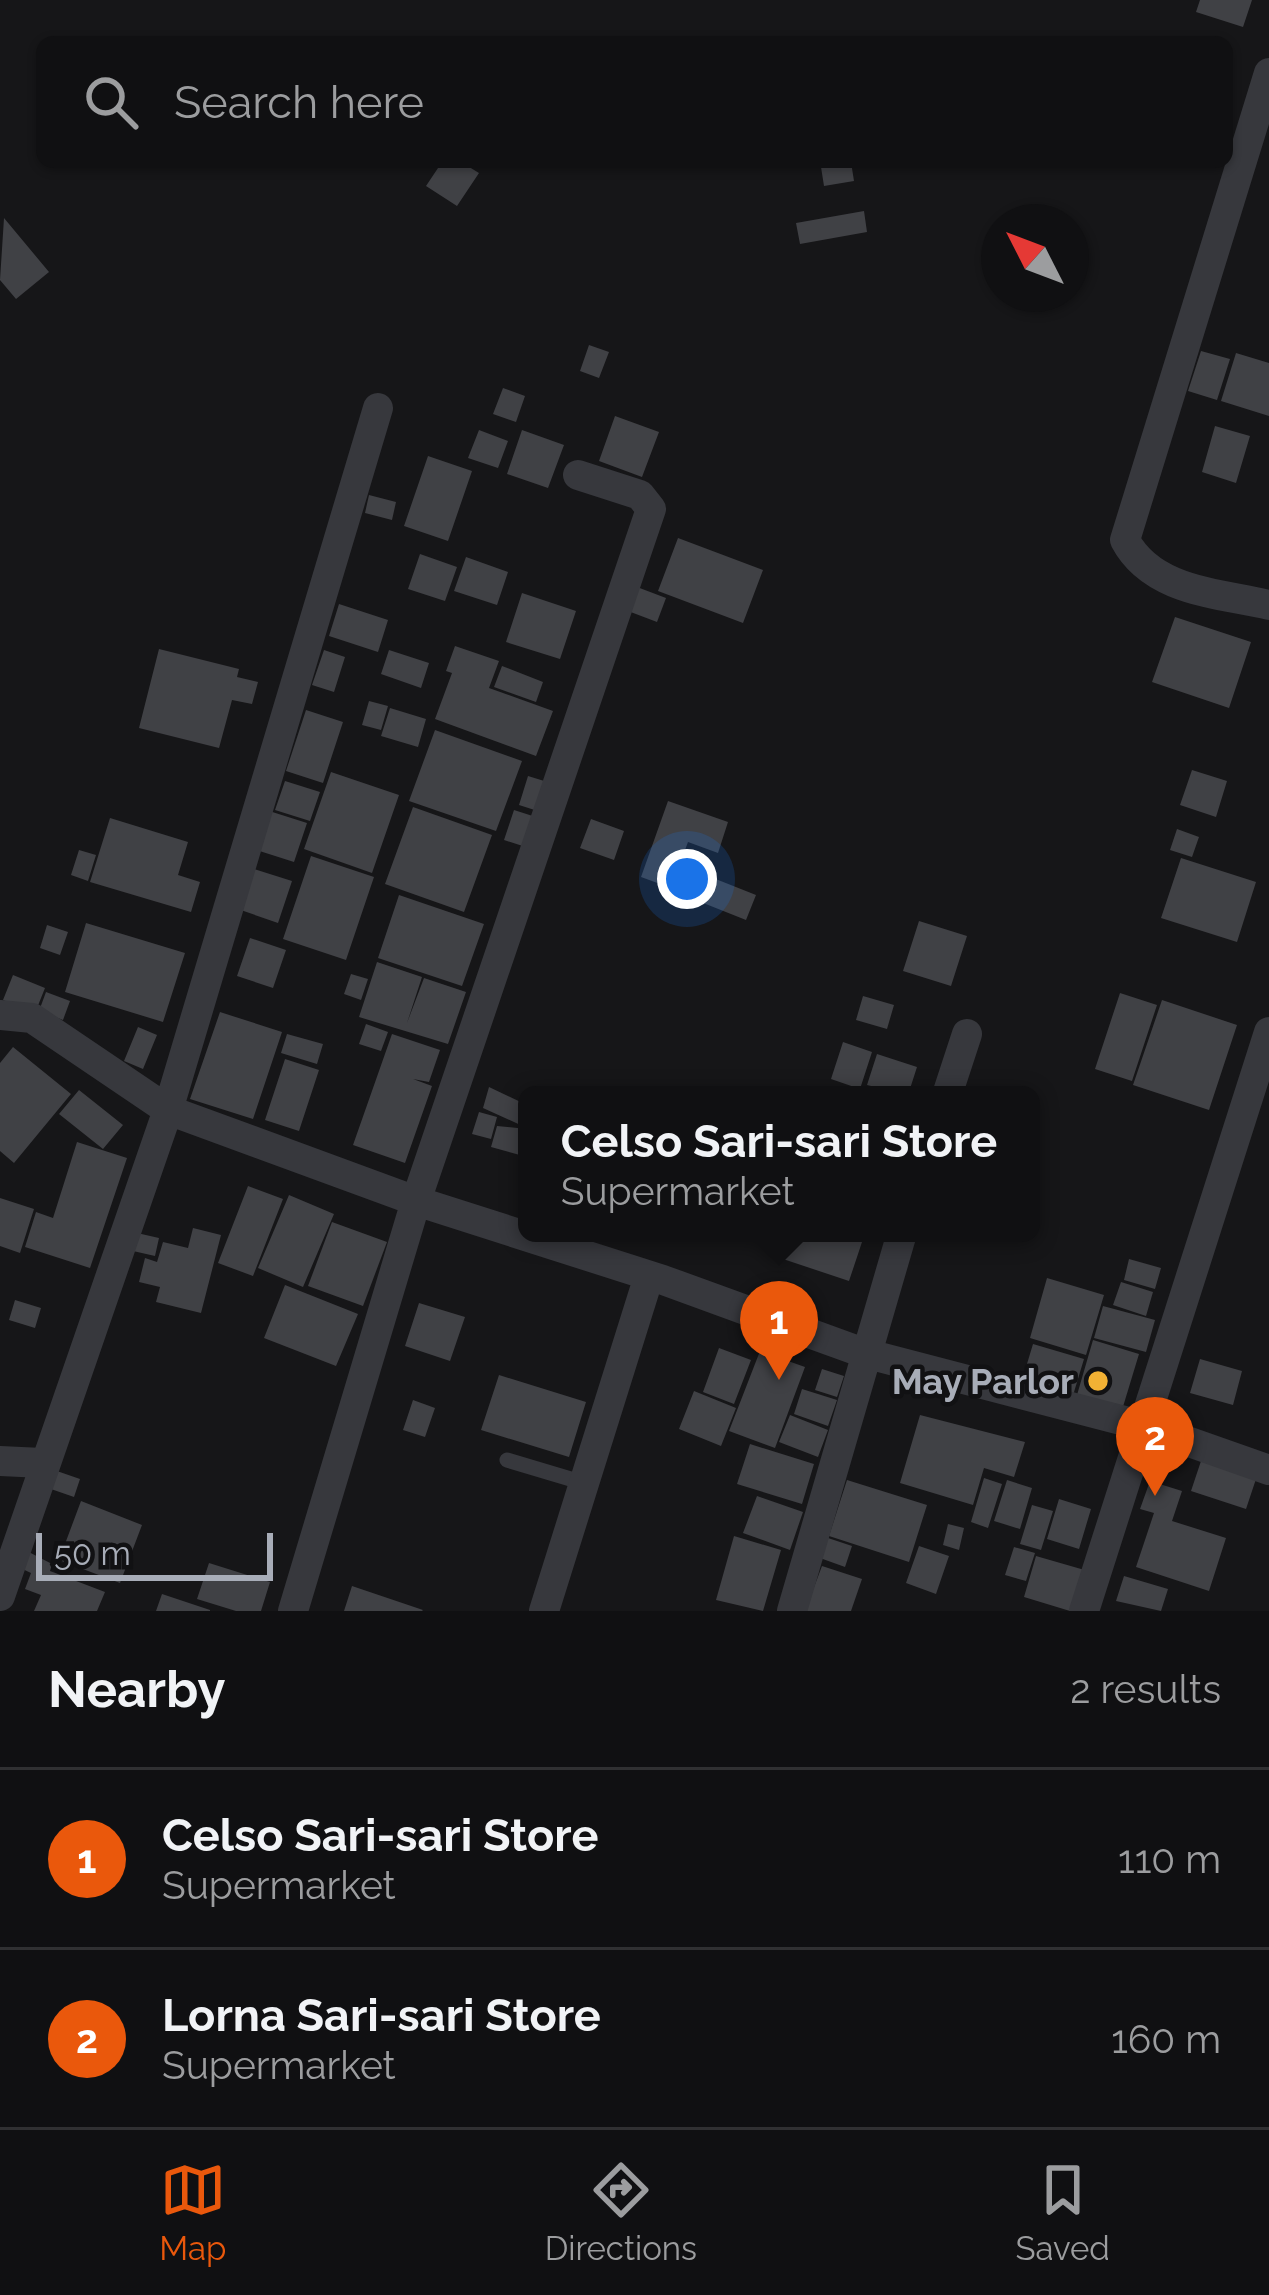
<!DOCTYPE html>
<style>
body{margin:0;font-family:Raleway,sans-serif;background:#19191b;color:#f1f3f6}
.compass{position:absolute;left:981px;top:204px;width:108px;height:108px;border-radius:50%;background:#101012;box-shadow:0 3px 9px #0004;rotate:312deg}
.scale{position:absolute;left:36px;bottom:30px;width:237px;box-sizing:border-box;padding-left:12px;border:6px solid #a8adb8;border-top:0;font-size:33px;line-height:42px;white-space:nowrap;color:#a8adb8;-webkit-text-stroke:9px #111113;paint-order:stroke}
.you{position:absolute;left:687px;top:879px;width:42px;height:42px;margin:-30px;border:9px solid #fff;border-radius:50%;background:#1a73e8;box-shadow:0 0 0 18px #1a73e833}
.badge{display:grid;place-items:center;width:78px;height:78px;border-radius:50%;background:#ea580c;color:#fff;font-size:39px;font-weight:700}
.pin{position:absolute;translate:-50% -99px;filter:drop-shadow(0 3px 6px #0008)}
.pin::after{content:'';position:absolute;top:63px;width:42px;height:36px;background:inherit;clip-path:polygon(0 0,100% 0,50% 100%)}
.popup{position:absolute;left:518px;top:1086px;width:522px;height:156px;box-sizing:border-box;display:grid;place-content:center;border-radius:18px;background:#101012;filter:drop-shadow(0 3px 9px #0005);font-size:39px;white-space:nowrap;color:#9c9d9f}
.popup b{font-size:45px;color:#f1f3f6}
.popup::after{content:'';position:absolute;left:50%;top:100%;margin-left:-24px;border:24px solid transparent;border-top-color:#101012}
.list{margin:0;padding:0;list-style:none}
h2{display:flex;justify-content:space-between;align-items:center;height:156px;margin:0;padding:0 48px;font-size:51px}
h2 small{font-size:39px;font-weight:400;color:#9c9d9f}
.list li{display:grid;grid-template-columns:78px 1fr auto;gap:36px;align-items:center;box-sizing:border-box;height:180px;padding:0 48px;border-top:3px solid #303032}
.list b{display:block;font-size:45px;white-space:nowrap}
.list p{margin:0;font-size:39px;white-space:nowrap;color:#9c9d9f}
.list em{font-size:39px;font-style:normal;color:#9c9d9f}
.icon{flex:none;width:66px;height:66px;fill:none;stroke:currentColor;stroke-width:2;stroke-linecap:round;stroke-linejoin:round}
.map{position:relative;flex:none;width:1269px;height:1611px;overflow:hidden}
.search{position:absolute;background:#101012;box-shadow:0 3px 9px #0004;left:36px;right:36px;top:36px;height:132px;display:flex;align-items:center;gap:30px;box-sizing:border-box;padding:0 42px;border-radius:18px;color:#9c9d9f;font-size:45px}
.sheet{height:516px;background:#101012}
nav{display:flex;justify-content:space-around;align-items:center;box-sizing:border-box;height:168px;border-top:3px solid #303032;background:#101012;font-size:33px;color:#9c9d9f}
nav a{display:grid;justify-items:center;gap:6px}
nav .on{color:#ea580c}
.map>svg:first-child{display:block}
</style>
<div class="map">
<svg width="1269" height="1611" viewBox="0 0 1269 1611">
<rect width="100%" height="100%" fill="#161618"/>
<path fill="#404145" d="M1200,0h52l-9,27 -47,-15z
M442,162h19l18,11 -22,33 -31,-20z
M851,162l3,19 -30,5 -3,-19z
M864,211l3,21 -67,12 -4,-21z
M4,218l45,54 -33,27 -16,-19z
M589,345l20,7 -10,26 -19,-7z
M1201,351l29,8 -13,41 -29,-9z
M1236,353l33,10v53l-48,-15z
M503,388l22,8 -9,26 -23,-8z
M615,416l44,16 -17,45 -43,-16z
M1215,426l35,10 -14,47 -34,-11z
M479,430l29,11 -10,27 -30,-10z
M522,430l42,15 -16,43 -41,-14z
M428,456l44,15 -24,70 -44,-15z
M369,495l27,7 -4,18 -27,-7z
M678,538l85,32 -20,53 -85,-32z
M420,554l37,13 -12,34 -37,-12z
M466,557l42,15 -11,33 -43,-14z
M637,587l29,11 -9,24 -29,-11z
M522,593l54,18 -16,48 -54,-17z
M339,604l49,16 -10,32 -49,-16z
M1175,617l76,25 -22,66 -77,-26z
M455,646l44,15 -10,27 64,23 -17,45 -101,-37 17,-46 -6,-2z
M159,649l80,20 -2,8 21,5 -6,22 -20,-4 -13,48 -80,-20z
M324,650l21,7 -11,35 -22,-7z
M389,650l40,13 -8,25 -40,-14z
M502,666l41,16 -7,20 -42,-15z
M369,701l19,5 -7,24 -19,-5z
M390,708l36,11 -8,28 -37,-11z
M306,710l37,12 -20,61 -37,-12z
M435,730l87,31 -26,70 -87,-30z
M1192,770l35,11 -11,36 -36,-12z
M331,772l68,23 -27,78 -68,-24z
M528,776l26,8 -10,29 -25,-8z
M285,781l35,11 -10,29 -35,-11z
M668,801l60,21 -10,31 -30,-11 -17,46 -30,-11z
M413,807l79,28 -28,77 -79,-28z
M266,810l41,13 -13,39 -41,-13z
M514,810l28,9 -10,30 -28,-9z
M110,818l78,24 -10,33 22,7 -9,30 -101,-30z
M591,819l33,12 -10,29 -34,-12z
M1177,829l22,8 -7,20 -22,-7z
M79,850l17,5 -8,26 -17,-6z
M311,856l63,21 -28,83 -63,-21z
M1181,858l75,24 -19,60 -76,-24z
M683,866l73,29 -10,25 -73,-29z
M248,867l44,14 -14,42 -43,-15z
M399,895l85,29 -22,62 -84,-28z
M919,921l48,15 -16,50 -48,-15z
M86,923l99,30 -22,69 -98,-30z
M47,925l21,7 -8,23 -20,-7z
M250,938l36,12 -13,38 -36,-12z
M377,962l45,15 -15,46 17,-45 42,14 -18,52 -89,-27z
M351,974l17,5 -7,21 -17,-6z
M13,975l32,13 -10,25 -32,-13z
M46,992l24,9 -7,19 -24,-9z
M1120,993l37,12 -25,76 -37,-12z
M863,996l31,9 -7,24 -31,-9z
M1162,1000l75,25 -28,85 -76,-25z
M220,1012l62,20 -29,87 -63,-20z
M366,1024l22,8 -7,19 -22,-7z
M138,1027l19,8 -14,34 -19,-8z
M287,1034l36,10 -6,20 -36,-11z
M392,1034l48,16 -11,32 -16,-3 19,7 -27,77 -52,-18z
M843,1042l29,10 -12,37 -29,-10z
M13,1047l58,47 -57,69 -14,-12v-88z
M877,1054l40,13 -9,28 -41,-10z
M285,1059l34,11 -20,61 -34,-11z
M489,1087l38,18v23l-44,-20z
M79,1090l44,35 -20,24 -44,-35z
M479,1112l18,5 -6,22 -19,-5z
M497,1126l30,3v28l-36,-10z
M77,1142l50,16 -37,110 -65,-21 11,-35 17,6z
M248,1186l35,13 -30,77 -35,-13z
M289,1195l45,19 -31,73 -45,-19z
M0,1198l34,11 -14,44 -20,-7z
M332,1222l55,20 -24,64 -55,-20z
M193,1228l28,7 -20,78 -45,-11 4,-15 -21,-5 6,-24 12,4 6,-20 25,6z
M137,1233l22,5 -4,18 -22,-5z
M789,1233h76l-16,48 -69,-23z
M1129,1259l32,9 -6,21 -31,-9z
M1047,1278l57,17 -18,60 -56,-17z
M1121,1282l32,10 -7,24 -33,-11z
M285,1285l73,29 -22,52 -72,-28z
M15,1300l26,8 -6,20 -26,-8z
M419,1303l46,14 -15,44 -45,-15z
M1103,1306l52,14 -9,32 -52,-14z
M1093,1340l46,14 -17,56 -45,-15z
M1033,1344l51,15 -13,43 -51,-15z
M719,1348l32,12 -17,44 -31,-12z
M760,1351l45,16 -30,81 -46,-17z
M1200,1359l42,12 -9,34 -43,-12z
M822,1369l22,7 -7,21 -22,-7z
M499,1375l87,27 -17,55 -88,-27z
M802,1389l35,11 -9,26 -34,-12z
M694,1391l42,17 -15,38 -42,-17z
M413,1400l22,8 -10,29 -22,-7z
M790,1415l38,15 -10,27 -39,-15z
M920,1415l105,27 -11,35 -30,-9 -11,37 -73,-22z
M750,1444l64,20 -12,40 -65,-20z
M1203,1455l55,18 -12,36 -55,-18z
M54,1470l26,9 -6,18 -26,-9z
M984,1478l18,6 -14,44 -17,-6z
M847,1480l80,25 -18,57 -80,-26z
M1007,1480l25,8 -12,41 -26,-8z
M1150,1481l32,10 -10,30 54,17 -17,53 -73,-24 18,-54 -14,-4z
M757,1496l46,16 -13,38 -47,-17z
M1059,1499l32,10 -12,40 -32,-10z
M81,1501l61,24 -22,58 -61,-23z
M1032,1505l21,6 -12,39 -21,-6z
M948,1524l16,4 -5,22 -16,-5z
M734,1536l47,14 -18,61 -47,-11z
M828,1538l24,8 -7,21 -25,-9z
M919,1546l30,10 -13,38 -30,-11z
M1014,1547l21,6 -9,28 -21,-6z
M23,1549l29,15 -2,7 55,21 -8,19h-63l7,-16 -16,-6 6,-16 -15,-7z
M1036,1556l52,15 -18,40 -46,-14z
M209,1563l61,19 -9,29h-25l-39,-12z
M822,1566l40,13 -11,32h-46z
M1124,1576l44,13 -7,22 -45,-10z
M352,1586l71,24 -1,1h-78z
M162,1594l48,16v1h-54z"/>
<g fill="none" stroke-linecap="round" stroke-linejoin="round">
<path stroke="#37383d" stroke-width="15" d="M507,1460l77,23"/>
<path stroke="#37383d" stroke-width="30" d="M1269,73l-144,467c27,51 92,53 144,65
M0,1015l32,3 136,92 248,91 247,79 201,73 280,73 125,44
M947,1095l20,-61
M0,1461l42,2
M0,1596l168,-486 210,-702
M293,1611l123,-410 235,-692 -11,-14 -62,-20
M544,1611l105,-335
M792,1611l110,-378
M1084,1611l185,-579"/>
</g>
<circle fill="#f2b134" stroke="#111113" stroke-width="4.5" cx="1098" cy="1381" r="12"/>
<g text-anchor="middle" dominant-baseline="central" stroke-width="9" stroke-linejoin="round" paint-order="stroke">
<g font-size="36" font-weight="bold" fill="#a8adb8" stroke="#111113" text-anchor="end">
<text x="1074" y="1381">May Parlor</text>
</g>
</g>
</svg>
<svg class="compass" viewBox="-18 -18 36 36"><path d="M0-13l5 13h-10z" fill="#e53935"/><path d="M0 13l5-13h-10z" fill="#9c9d9f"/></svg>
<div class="scale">50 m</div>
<div class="you"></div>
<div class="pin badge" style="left:779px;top:1380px">1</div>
<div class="popup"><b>Celso Sari-sari Store</b>Supermarket</div>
<div class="pin badge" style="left:1155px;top:1496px">2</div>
<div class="search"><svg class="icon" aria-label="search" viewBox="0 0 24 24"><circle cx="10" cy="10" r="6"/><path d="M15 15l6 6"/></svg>Search here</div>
</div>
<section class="sheet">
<h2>Nearby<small>2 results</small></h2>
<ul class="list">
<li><span class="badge">1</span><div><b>Celso Sari-sari Store</b><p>Supermarket</p></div><em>110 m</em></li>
<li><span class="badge">2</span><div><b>Lorna Sari-sari Store</b><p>Supermarket</p></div><em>160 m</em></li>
</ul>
</section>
<nav>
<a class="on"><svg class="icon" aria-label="map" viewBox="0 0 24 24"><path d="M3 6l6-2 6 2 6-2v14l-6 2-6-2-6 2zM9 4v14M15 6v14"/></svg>Map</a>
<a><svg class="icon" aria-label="directions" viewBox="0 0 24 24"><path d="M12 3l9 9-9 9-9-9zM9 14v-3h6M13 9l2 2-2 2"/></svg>Directions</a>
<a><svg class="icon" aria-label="saved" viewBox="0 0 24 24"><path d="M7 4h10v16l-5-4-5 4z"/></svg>Saved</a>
</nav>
